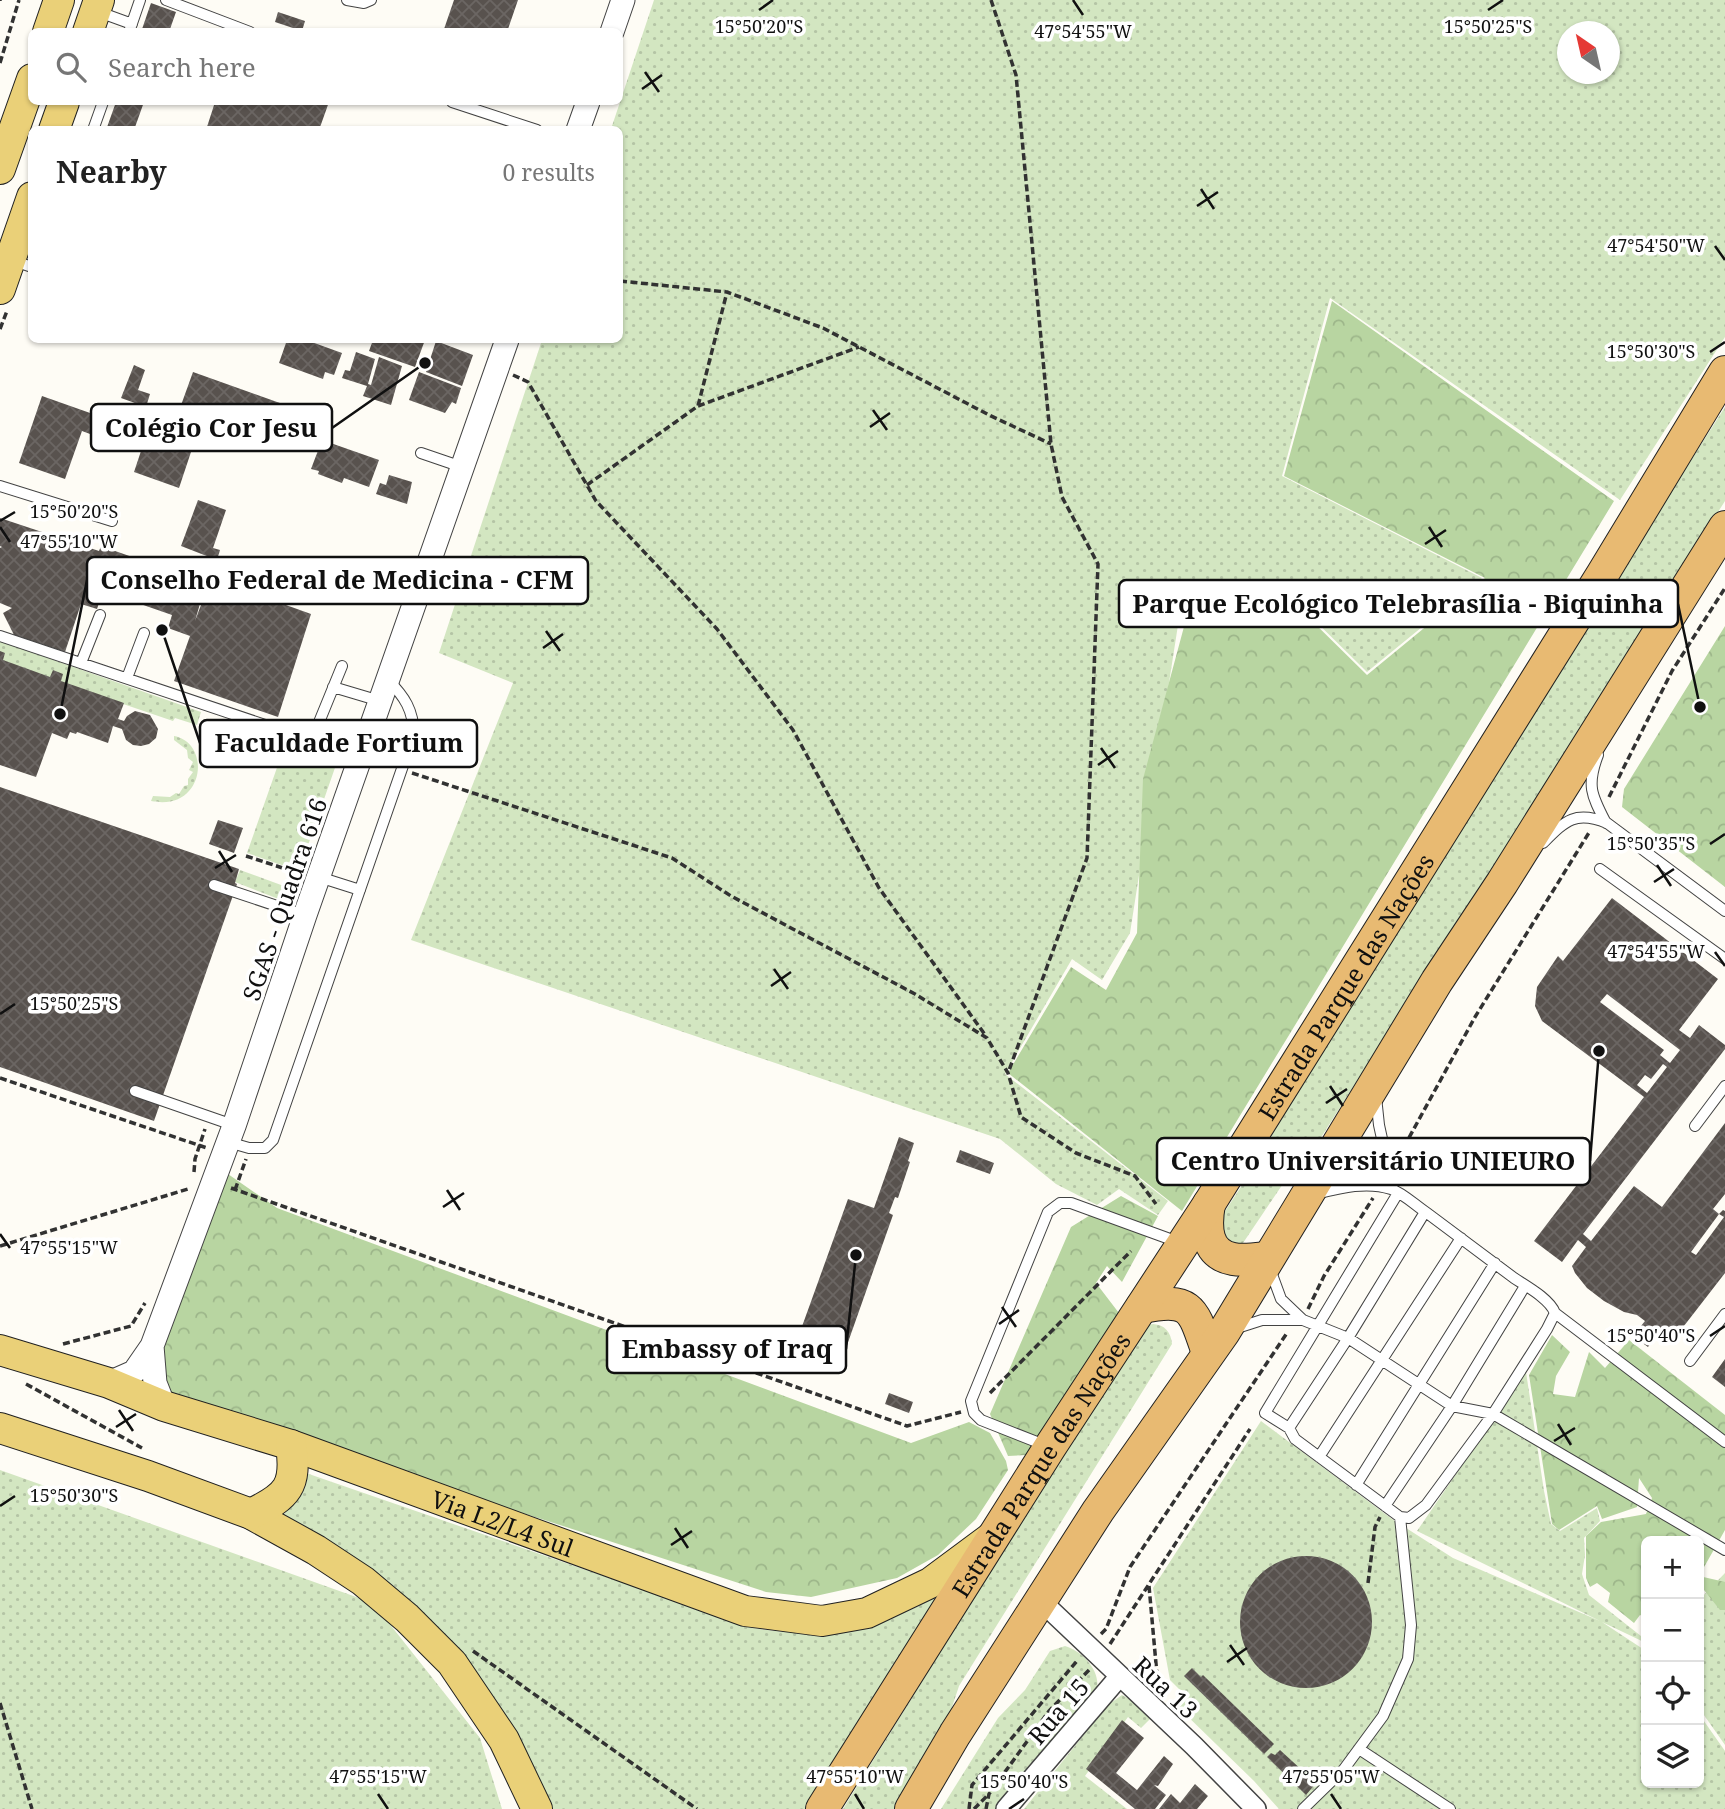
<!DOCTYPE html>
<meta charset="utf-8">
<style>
body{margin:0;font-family:"Noto Serif",serif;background:#f6f6f6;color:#222}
.controls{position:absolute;right:21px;bottom:21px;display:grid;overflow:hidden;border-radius:10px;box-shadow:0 2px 5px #0004}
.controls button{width:63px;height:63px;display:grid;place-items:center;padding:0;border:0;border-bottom:2px solid #e0e0e0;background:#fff;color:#222;font:35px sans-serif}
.compass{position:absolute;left:1557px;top:21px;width:63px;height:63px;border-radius:50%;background:#fff;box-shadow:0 2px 5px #0004;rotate:326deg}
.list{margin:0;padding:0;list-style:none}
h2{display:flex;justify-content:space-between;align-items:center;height:91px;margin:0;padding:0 28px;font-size:30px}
h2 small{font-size:23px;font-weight:400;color:#767676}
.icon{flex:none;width:38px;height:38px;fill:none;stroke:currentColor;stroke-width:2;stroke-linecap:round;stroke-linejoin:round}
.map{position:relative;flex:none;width:1725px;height:1809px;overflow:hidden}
.search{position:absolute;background:#fff;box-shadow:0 2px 5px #0004;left:28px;top:28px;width:595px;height:77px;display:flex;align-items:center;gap:18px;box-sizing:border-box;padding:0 24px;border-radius:10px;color:#767676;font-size:26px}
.panel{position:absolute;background:#fff;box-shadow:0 2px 5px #0004;left:28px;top:126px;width:595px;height:217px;border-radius:10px}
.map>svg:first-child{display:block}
</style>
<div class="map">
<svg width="1725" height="1809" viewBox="0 0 1725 1809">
<defs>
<pattern id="green-dots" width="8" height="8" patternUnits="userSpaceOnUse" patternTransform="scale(1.75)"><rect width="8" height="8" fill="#d3e6c1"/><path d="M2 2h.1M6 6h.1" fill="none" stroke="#b4c4a5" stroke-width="1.8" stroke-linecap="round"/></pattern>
<pattern id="forest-crowns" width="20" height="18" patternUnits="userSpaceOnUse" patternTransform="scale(1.75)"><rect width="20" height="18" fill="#b8d5a1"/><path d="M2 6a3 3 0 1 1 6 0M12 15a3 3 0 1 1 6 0" fill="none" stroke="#9db68a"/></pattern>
<pattern id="building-cross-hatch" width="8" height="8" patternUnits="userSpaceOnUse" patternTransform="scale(1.75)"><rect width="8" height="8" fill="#58524e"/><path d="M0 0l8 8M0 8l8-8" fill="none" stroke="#6b6663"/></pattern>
</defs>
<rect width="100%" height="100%" fill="#fefcf5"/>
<path fill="url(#green-dots)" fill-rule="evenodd" d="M654,0h1071v337l-105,163 -290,-202 -48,178 200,102 -115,94 -70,-69 -113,13 -6,9 -48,308 -28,47 -30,-21 -67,115 163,127 -10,14 -39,-26 -22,16 -41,-21 -56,-45 -589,-199 102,-257 -74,-30 103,-313h78v-210l-9,-1zM1568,32h42v42h-42z
M1725,407v94l-405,638 -27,30 -50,74 -5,2 -13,-2 -7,-21 49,-75 16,-39 232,-372z
M0,641l201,71 -4,13 -22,-7 -2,3 -173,-59z
M174,736c38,7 31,76 -23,65l2,-5 17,1 6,-4 3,1 5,-8 4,-1v-6l5,-7 -4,-2 4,-8 -5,-4 -1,-8 -13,-10z
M286,742l51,20 -38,109 -52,-18z
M240,870l52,19 -6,10 -10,-1 -41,-16z
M1153,1324c12,1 18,8 19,20l-213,342 -12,36 -50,87h-54l295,-476 9,-8z
M1526,1372l18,119 7,33 9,7 37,-23 3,13 -16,17 1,17 -3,19 7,21 57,45v3l-44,-21 44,29v132h53v-69l26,37v58h-446l-25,-28 -75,-73 8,-11 -17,-17 -17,-92 108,-167 131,98 61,39 147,63 -183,-90z
M0,1470l373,133 107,135 22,71h-502z
M306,1473l448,155c66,12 127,1 185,-33l-134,214h-256l-40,-79 -231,-210c16,-14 22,-28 28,-47z
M1725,1573v172l-26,-37v-108z
M1065,1646c18,5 38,27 31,46l-100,117h-55l57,-91 27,-28 25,-39z
M1122,1695l33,19 -14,14 -13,-11 -43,59 42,33h-103l84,-104z"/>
<path fill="url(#forest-crowns)" d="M1332,301l282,200 -432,710 -174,-138 63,-106 35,23 31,-57 6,-154 42,-156 116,-13 66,65 118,-97 -201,-102z
M1725,626v261l-103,-80 2,-18z
M228,1174l49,34 634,235 58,-21 21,11 16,28 2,9 -32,49 -38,36 -41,23 -86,19 -45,-5 -597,-194 -9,-39 1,-14z
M1121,1196l37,20 -36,66 -15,-16 -11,17 26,34 -95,138 -19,1 -18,-42 81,-187z
M1552,1335l18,17 -14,24 -3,18 22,3 14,-45 16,16 24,-28 96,75v115l-26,46 26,6v28h-5l-16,-20 -5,-2v-47h-53v77l-6,-3 -6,8 -26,-21 2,-9 -13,-10 -7,4 -4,-9v-42l15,-14 45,-8 6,-16 -13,-20 -2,29 -35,12 -5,-13 -38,24 -7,-6 -23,-149z"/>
<path fill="url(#building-cross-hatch)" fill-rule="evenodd" d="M454,0h64l-11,32h-64z
M151,3l25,9 -7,20h-28z
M278,12l27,9 -3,10 -27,-9z
M116,102h28l-10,28h-28z
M215,102h114l-10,28h-113z
M287,340h19l36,13 -8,22 -9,-3 -2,7 -44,-16z
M373,340h52l-10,27 -46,-16z
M436,341l37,14 -11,31 -36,-14z
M356,352l19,7 -7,25 3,1 8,-28 23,9 -11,39 -28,-9 4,-10 -25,-8 3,-8 5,1z
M134,365l11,5 -7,20 12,4 -4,13 -25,-9z
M193,372l112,40 -13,36 -112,-40z
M419,372l42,16 -5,16 -4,-2 -7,11 -36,-13z
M42,396l150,53 -13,39 -45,-16 7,-21 -7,-3 -1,2 -51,-19 -17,48 -46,-16z
M322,440l57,20 -10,27 -25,-9 -2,5 -24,-9 1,-3 -8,-2z
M389,475l23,7 -5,22 -31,-10 4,-11 6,2z
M198,500l28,10 -13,38 7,2 -3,10 -36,-14z
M0,518l99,33 2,-5 105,37 -11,38 16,-43 100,36 -33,103 -104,-36 16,-45 -22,-8 4,-13 -69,-24 -6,18 -16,-5 -16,48 -51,-17 -11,-22 9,-5 -12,-5v-55l2,-1 -2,-1z
M0,651l5,2 -2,7 47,17 3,-7 10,4 -2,7 63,22 -6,16 6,2 3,-5 8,-5 15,4 8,14 -2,9 -7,6 -8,2 -8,-1 -7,-5 -4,-11 -9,-3 -5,17 -31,-11 -1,2 -6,-2 -3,7 -15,-6 -16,44 -36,-12z
M0,787l239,82 -4,14 2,1 -83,237 -154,-54z
M218,820l25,8 -9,25 -25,-9z
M1612,898l106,81 -39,51 11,8 9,-13 26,20v4l-142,185 8,7 43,-55 28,21 63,-84v71l-12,15 6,5 4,-4 2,1v62l-55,71 -22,-17 -2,3 9,7 -7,10 -15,-11 12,-15 -8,-6 -13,-3 -20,-11 -17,-13 -12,-15 -3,-7 14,-19 -8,-7 -16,22 -28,-21 110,-144 -102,-76 -7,-15 2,-19 21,-31 5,5zM1607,994l73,56 -10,13 -10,-8 4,-5 -64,-48zM1663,1064l4,3 -20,26 -10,-8 8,-10 6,4zM1719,1214l5,3 -28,38 -5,-3z
M899,1137l15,6 -6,18 2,1 -12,36 -3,-1 -6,16 4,2 -47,133 -46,-16 48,-133 26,9z
M960,1150l34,13 -4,11 -34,-12z
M1725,1359v28l-13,-10z
M889,1393l24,9 -4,11 -24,-9z
M1240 1622a66 66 0 1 1 132 0a66 66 0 1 1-132 0Z
M1192,1668l9,9 2,-2 71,69 -10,10 -80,-78z
M1122,1720l22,18 -28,35 21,17 27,-34 9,8 -15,22 -4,-1 12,10 -11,14h-20l-49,-40z
M1280,1750l36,33 -10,12 -39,-38 4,-4 4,2z
M1195,1784l13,12 -11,13h-38l12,-15 9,9z"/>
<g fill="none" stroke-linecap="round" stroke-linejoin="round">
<defs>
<path id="service" d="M166,0l84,32
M347,0l17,3 7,-3
M99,12l33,12
M129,32l11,-32
M452,102l85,28
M93,130l10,-28
M14,261l18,6
M421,453l41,14
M0,486l112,35
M0,636l298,100h8l9,-4 27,-66
M81,663l19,-48
M127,678l17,-45
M333,687l47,14
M1598,755c-12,31 -6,41 8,68
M1543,843c22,-22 32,-33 64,-20l118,88
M1600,869l125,90
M319,877l41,13
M214,885l90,30
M135,1091l98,34
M1376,1097l3,28 14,64
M1695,1126l30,-40
M228,1142l21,6h16l8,-8 141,-406c-1,-24 -9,-37 -26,-54
M1316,1194c24,-6 50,-13 75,-5 12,4 25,17 36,24 29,22 58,43 87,65 12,8 36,21 41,35l-8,16 -54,85 -67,91 -17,13 -9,-1 -105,-78 -6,-11 -24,-15 133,-220
M1270,1269l11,30 22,21
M1555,1313l170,129
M1237,1328l25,-8h41l45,18 104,68 41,8 232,136
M1690,1361l35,-47
M1289,1428l59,-90 77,-126
M1047,1446l-66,-26 -7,-7 -3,-12 77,-189 12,-9h11l107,39
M1319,1457l142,-219
M1356,1485l139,-222
M1385,1506l67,-100 73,-120
M1359,1749l91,60
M1303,1809l41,-40 39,-53 25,-57 3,-34 -11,-108"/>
<path id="minor" d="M1042,1602l152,144 62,63
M1006,1809l113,-132"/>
<path id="tertiary" d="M612,32l11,-32
M578,130l10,-28
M152,1346l3,37 9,23
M109,1383l25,-11 18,-26 82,-220 71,-211 202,-575"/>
<g id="primary">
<path d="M48,32l11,-32"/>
<path d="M88,32l11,-32"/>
<path d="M54,130l10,-28"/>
<path d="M0,169l32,-90"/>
<path d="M0,289l32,-92"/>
<path id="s1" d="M0,1350l109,33 55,23 127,39 454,166 77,10 45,-8 63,-30 62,-46"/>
<path d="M0,1428l148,48 103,38 65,36 47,31 44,37 45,45 52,77 33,69"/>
<path d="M251,1514c37,-18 46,-28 40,-69"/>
</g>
<g id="trunk">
<path d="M1209,1204c-4,22 -4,50 24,55 10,2 24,0 34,-1"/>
<path d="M1142,1307c50,-10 51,2 66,46"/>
<path id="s2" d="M822,1809l228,-362 159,-243 393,-629 123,-203"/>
<path d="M911,1809l44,-75 143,-223 126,-179 213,-351 65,-98 223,-356"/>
</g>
</defs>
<use href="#service" stroke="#434343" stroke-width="12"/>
<use href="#minor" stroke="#434343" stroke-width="22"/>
<use href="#tertiary" stroke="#434343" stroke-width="25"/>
<use href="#primary" stroke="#212121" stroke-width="32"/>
<use href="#trunk" stroke="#212121" stroke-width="34"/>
<path stroke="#323232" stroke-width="3.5" stroke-dasharray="7 3.5" stroke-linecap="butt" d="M991,0l25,75 35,369 11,53 36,67 -11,294 -79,215
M0,1v-1
M0,63l19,-63
M620,281l107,11 96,36 166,87 62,29
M0,329l7,-18
M513,375l15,7 68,119 121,128 76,101 86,158 107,148
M698,406l161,-59
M587,485l111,-79 29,-114
M412,773l260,85 59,38 184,98 72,44 21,35 13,44 55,36 59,23 21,28
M1609,797l63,-126 53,-83
M246,856l52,17
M0,1078l207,70
M1399,1156l76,-139 115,-186
M194,1172l1,-13 10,-30
M231,1188l676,238 54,-14
M235,1190l11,-31
M0,1246l188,-57
M1308,1309l16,-33 49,-78
M63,1344l68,-18 14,-23
M26,1384l116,64
M990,1393l141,-142
M1368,1583l7,-56 5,-10
M1149,1586l9,100
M1101,1634l5,-5 24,-62 157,-234
M1110,1644l140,-215
M473,1651l224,158
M0,1703l32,106
M969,1809l3,-24 105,-124
M974,1809l14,-14
M986,1809l3,-15 60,-83 41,-42"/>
<use href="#service" stroke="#fff" stroke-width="10"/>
<use href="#minor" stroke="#fff" stroke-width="19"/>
<use href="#tertiary" stroke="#fff" stroke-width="23"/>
<use href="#primary" stroke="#ead078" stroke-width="30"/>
<use href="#trunk" stroke="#e8ba72" stroke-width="32"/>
</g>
<path fill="none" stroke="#101010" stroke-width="2.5" d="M1073,0l10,15M759,10l14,-10M1488,10l15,-10M645,72l14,20M642,89l20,-14M1201,189l13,20M1197,206l21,-14M1715,246l10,14M1710,352l15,-10M873,410l14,20M870,427l20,-14M0,521l15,-9M0,527l10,15M1429,527l13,20M1425,544l21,-14M546,631l14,20M543,648l20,-14M1101,748l14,20M1098,765l20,-14M1710,844l15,-10M219,851l13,21M1657,865l14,21M215,868l21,-13M1654,882l20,-13M1715,952l10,14M774,969l14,20M771,986l20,-14M0,1014l15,-10M1330,1086l13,20M1326,1103l21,-14M447,1190l13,20M443,1207l21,-14M0,1234l10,14M1002,1307l14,20M999,1324l20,-14M1710,1336l15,-10M119,1410l14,21M1558,1424l13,21M116,1427l20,-13M1554,1441l21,-13M0,1506l15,-10M675,1528l13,20M671,1545l21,-14M1230,1645l14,20M1227,1662l20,-14M378,1794l10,15M855,1794l9,15M1331,1794l10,15M1009,1809l15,-10"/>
<g text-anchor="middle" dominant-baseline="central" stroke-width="7" stroke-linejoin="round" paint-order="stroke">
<g font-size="24" fill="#101010" stroke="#fff">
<text transform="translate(284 899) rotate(-71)">SGAS - Quadra 616</text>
<text stroke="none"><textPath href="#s2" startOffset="975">Estrada Parque das Nações</textPath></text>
<text stroke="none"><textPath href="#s2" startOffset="408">Estrada Parque das Nações</textPath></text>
<text stroke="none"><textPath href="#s1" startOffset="532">Via L2/L4 Sul</textPath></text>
<text transform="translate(1166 1687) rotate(43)">Rua 13</text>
<text transform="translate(1058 1711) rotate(-49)">Rua 15</text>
</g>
</g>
<g font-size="18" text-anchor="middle" fill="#101010" stroke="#fff" stroke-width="7" stroke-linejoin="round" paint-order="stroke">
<text x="759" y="33">15°50'20"S</text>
<text x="1488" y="33">15°50'25"S</text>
<text x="1083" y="38">47°54'55"W</text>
<text x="1656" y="252">47°54'50"W</text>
<text x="1651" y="358">15°50'30"S</text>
<text x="74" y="518">15°50'20"S</text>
<text x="69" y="548">47°55'10"W</text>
<text x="1651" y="850">15°50'35"S</text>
<text x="1656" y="958">47°54'55"W</text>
<text x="74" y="1010">15°50'25"S</text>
<text x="69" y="1254">47°55'15"W</text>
<text x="1651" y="1342">15°50'40"S</text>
<text x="74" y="1502">15°50'30"S</text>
<text x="378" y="1783">47°55'15"W</text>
<text x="855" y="1783">47°55'10"W</text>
<text x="1331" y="1783">47°55'05"W</text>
<text x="1024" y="1788">15°50'40"S</text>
</g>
<path fill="none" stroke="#101010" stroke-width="2.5" d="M425 363L332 428M60 714L87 580M1700 707L1678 604M162 630L200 743M1599 1051L1590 1161M856 1255L846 1349"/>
<g fill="#101010" stroke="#fff" stroke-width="2.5">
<circle cx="425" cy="363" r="7"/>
<circle cx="60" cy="714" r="7"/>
<circle cx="1700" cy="707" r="7"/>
<circle cx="162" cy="630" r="7"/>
<circle cx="1599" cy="1051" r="7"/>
<circle cx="856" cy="1255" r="7"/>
</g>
<g fill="#fff" stroke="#101010" stroke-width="2.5">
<rect x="91" y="404" width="241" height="47" rx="7"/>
<rect x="87" y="557" width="501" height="47" rx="7"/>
<rect x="1119" y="580" width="559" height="47" rx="7"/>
<rect x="200" y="720" width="277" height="47" rx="7"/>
<rect x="1157" y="1138" width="433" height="47" rx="7"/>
<rect x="607" y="1326" width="239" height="47" rx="7"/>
</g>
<g font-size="26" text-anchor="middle" font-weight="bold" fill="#101010">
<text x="211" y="437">Colégio Cor Jesu</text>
<text x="337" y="589">Conselho Federal de Medicina - CFM</text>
<text x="1398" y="613">Parque Ecológico Telebrasília - Biquinha</text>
<text x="339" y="752">Faculdade Fortium</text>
<text x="1373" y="1170">Centro Universitário UNIEURO</text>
<text x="727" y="1358">Embassy of Iraq</text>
</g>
</svg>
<div class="controls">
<button>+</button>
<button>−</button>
<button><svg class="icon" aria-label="locate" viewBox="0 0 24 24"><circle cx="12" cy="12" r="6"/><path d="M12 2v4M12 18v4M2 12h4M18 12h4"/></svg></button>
<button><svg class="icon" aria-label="layers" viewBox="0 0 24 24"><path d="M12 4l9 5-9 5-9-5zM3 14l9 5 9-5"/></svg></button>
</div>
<svg class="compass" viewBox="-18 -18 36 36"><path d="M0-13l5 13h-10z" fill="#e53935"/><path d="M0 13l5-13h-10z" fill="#767676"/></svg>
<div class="search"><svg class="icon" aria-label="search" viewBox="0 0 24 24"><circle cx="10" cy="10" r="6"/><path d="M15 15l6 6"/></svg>Search here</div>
<section class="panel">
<h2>Nearby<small>0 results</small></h2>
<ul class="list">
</ul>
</section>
</div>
